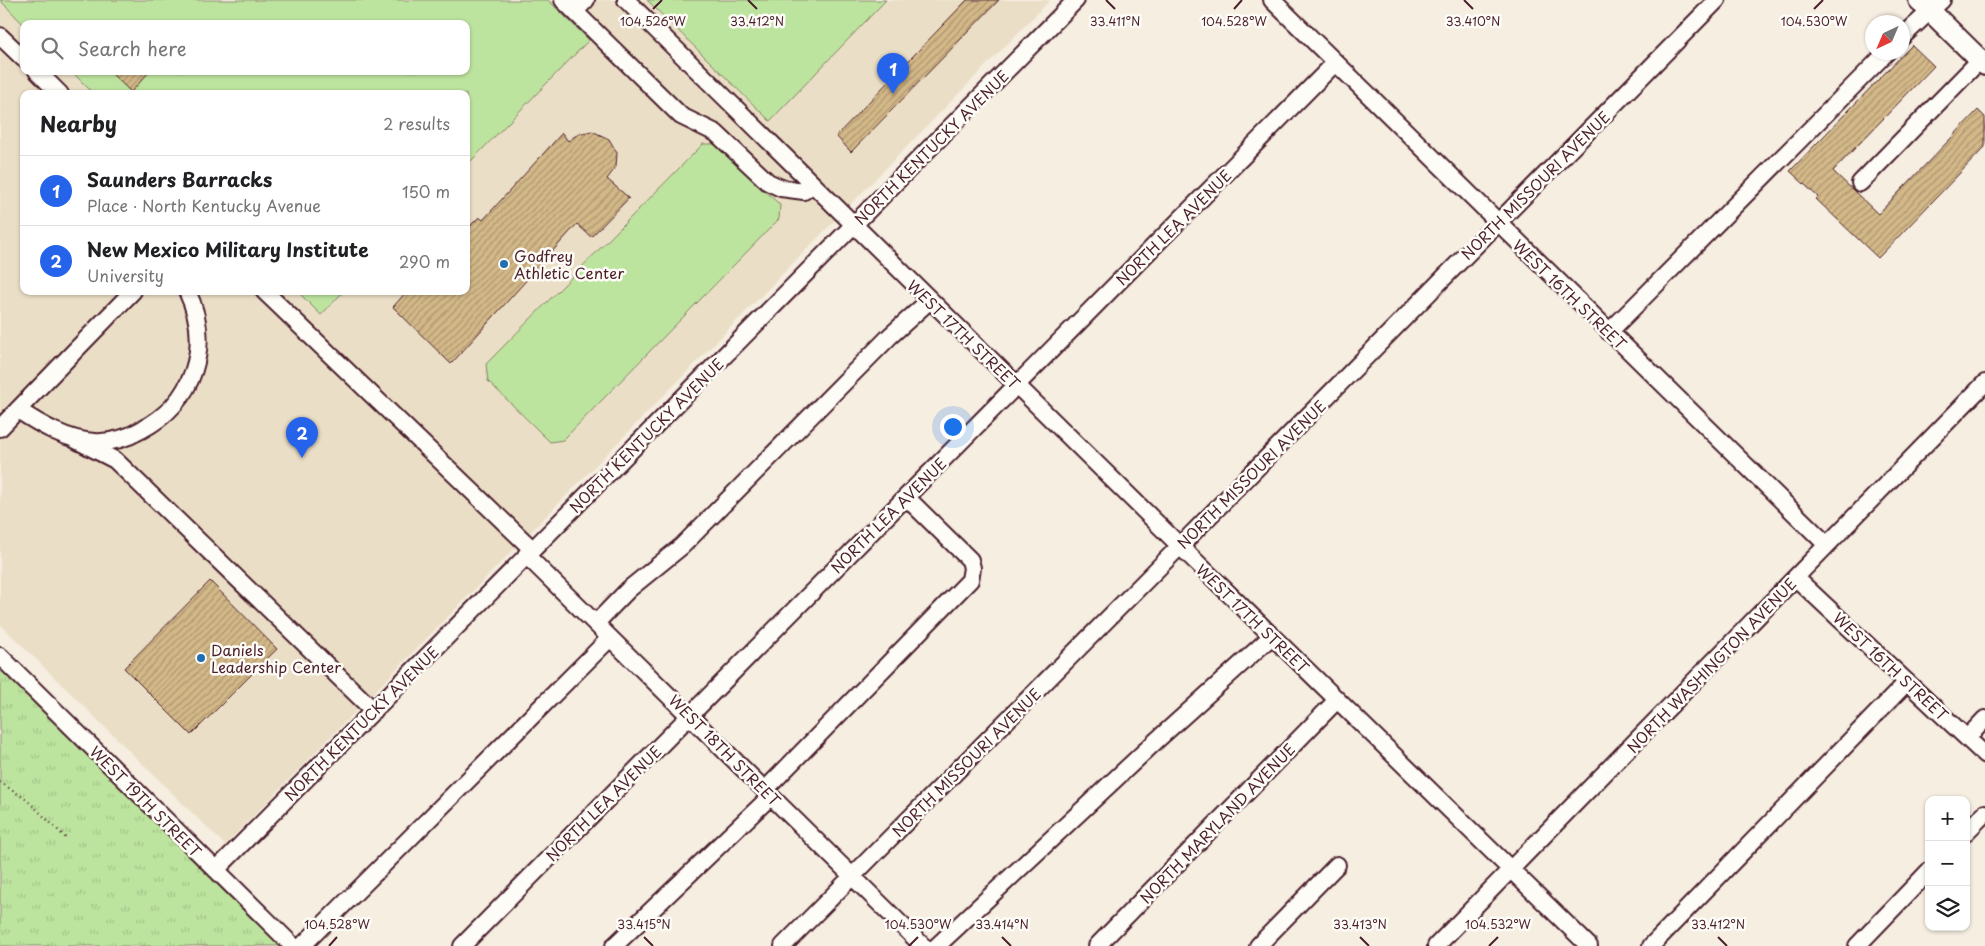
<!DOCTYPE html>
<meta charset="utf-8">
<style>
body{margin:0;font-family:"Playpen Sans",sans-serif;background:#f2f2f2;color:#202124}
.controls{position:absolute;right:15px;bottom:15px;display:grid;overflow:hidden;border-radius:10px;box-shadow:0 1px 4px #0004}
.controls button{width:45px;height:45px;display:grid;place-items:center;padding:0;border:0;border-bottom:1px solid #e0e0e0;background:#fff;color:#202124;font:25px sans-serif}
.compass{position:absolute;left:1865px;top:15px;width:45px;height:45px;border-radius:50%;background:#fff;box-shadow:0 1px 4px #0004;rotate:224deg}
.you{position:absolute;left:952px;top:426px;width:18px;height:18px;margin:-12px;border:4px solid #fff;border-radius:50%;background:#1a73e8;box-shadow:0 0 0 8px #1a73e833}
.badge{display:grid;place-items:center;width:32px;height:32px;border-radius:50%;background:#2563eb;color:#fff;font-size:16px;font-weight:700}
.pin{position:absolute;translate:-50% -41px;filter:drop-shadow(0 1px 2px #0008)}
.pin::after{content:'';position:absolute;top:26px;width:18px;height:15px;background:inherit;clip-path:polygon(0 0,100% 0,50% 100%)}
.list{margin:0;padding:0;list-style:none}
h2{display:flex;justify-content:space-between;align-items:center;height:65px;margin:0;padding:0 20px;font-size:21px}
h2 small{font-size:16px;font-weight:400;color:#757577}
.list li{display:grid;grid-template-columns:32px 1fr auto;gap:15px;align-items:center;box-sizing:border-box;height:70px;padding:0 20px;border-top:1px solid #e0e0e0}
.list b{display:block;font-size:19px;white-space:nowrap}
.list p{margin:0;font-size:16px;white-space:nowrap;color:#757577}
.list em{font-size:16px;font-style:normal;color:#757577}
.icon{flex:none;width:28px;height:28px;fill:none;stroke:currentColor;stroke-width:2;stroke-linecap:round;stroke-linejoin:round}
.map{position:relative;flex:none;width:1985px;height:946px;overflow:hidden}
.search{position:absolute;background:#fff;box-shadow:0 1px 4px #0004;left:20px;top:20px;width:450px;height:55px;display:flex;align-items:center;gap:12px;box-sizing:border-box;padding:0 18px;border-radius:10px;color:#757577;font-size:19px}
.panel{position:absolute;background:#fff;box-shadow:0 1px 4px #0004;left:20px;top:90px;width:450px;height:205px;border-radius:10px}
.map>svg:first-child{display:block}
</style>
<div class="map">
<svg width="1985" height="946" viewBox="0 0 1985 946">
<defs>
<pattern id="grass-tufts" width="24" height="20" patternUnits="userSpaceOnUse" patternTransform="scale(1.25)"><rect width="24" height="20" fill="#bde49f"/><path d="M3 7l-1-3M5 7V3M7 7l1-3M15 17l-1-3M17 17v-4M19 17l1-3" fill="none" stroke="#a4c389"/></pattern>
<pattern id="building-hatch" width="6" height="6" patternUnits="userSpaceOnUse" patternTransform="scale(1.25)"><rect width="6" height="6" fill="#d3b888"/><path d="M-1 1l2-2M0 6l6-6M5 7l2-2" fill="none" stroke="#ad956f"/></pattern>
</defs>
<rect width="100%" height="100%" fill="#f5eee1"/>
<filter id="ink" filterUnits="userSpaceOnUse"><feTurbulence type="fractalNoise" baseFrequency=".02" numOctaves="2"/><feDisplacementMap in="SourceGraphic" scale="10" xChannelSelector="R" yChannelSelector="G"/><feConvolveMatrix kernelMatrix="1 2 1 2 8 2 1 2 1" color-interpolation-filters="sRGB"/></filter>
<g filter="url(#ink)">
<path fill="#ebdec6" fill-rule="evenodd" d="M0,0h1050l-825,845 -225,-221zM24,24h442v47h-442zM24,94h442v197h-442z"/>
<path fill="url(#grass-tufts)" stroke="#848265" d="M0,656l293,290h-293z"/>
<path fill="#bde49f" stroke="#848265" d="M0,0h548l41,40 -123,126v-72h-372l-23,-23h395v-47l-442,1z
M647,0h239l-116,121z
M703,144h14l63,61 -1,14 -216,221 -13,2 -62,-61 -2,-17z
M297,291h47l-23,24z"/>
<path fill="url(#building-hatch)" stroke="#4a1f2b" d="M967,0h32l-148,152 -15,-16z
M1912,45l22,21 -101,105 45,43 100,-104 7,7v30l-107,111 -62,-59 2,-2 -28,-26z
M109,71h41l-19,21z
M592,131l17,8 8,14 -1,14 -9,12 22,19 -38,39 -14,-13 -126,140 -58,-57 14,-16h59v-61l13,-13 4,3 79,-87 6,8 10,-7z
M210,581l67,68 -86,86 -67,-67z"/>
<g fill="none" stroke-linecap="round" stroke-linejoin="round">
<defs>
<path id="minor" d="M563,0l118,116 35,17 52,49 13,6 23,3 8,-7
M626,0l554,546 409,400
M1272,0l555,545
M575,11l11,-11
M0,36l24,23
M1902,37l40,-37
M37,71l23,23
M1860,183l120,-123
M264,291l268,258
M1609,332l278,-280
M18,410c23,15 48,30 76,32 17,1 33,-4 47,-12 53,-27 72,-85 46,-139
M0,428l133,-137
M74,439l41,21 259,251
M526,555l397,391
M1796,578l189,177
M596,623l33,-34 53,-43 208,-210 40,-36
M0,656l293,290
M1967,738l18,-19
M765,790l205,-210 2,-12 -2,-8 -64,-63
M1966,832l19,-19
M216,870l860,-870
M302,946l308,-308
M462,946l873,-883
M614,946l157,-150
M783,946l397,-400 537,-546
M937,946l220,-206 115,-104
M1097,946l240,-246
M1258,946l79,-81
M1436,946l549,-563
M1651,946l256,-264
M1857,946l72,-75"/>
<path id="major" d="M1919,0l66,65"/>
</defs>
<use href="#minor" stroke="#4a1f2b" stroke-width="20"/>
<use href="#major" stroke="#4a1f2b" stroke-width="24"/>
<path stroke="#4a1f2b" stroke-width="2.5" stroke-dasharray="1 4" stroke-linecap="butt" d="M0,782l27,18 39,38"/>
<use href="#minor" stroke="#fdfcf7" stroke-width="16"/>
<use href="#major" stroke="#fdfcf7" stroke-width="20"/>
</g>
</g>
<path fill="none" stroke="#4a1f2b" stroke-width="2" d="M748,0l9,9M1106,0l9,9M1464,0l9,9M653,9l9,-9M1234,9l8,-9M1814,9l9,-9M644,937l9,9M1002,937l9,9M1360,937l9,9M1718,937l9,9M329,946l8,-9M909,946l9,-9M1489,946l9,-9"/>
<g fill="#1f6fb2" stroke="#fdfcf7" stroke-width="2">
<circle cx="504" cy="264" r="5"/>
<circle cx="201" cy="658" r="5"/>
</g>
<g text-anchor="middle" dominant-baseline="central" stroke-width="5" stroke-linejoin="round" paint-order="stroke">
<g font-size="15" fill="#4a1f2b" stroke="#fdfcf7">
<text transform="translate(931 147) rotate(-45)">NORTH KENTUCKY AVENUE</text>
<text transform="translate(1535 185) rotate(-45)">NORTH MISSOURI AVENUE</text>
<text transform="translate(1173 227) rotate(-45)">NORTH LEA AVENUE</text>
<text transform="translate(1570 294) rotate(44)">WEST 16TH STREET</text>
<text transform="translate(964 334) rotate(44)">WEST 17TH STREET</text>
<text transform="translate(646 435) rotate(-45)">NORTH KENTUCKY AVENUE</text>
<text transform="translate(1251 474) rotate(-45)">NORTH MISSOURI AVENUE</text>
<text transform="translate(888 515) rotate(-45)">NORTH LEA AVENUE</text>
<text transform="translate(1253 618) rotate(44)">WEST 17TH STREET</text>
<text transform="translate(1711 665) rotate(-46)">NORTH WASHINGTON AVENUE</text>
<text transform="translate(1891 666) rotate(43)">WEST 16TH STREET</text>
<text transform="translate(361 723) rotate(-45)">NORTH KENTUCKY AVENUE</text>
<text transform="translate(725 750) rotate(45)">WEST 18TH STREET</text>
<text transform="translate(966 762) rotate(-45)">NORTH MISSOURI AVENUE</text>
<text transform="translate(146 801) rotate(45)">WEST 19TH STREET</text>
<text transform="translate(603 803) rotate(-45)">NORTH LEA AVENUE</text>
<text transform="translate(1217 823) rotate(-46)">NORTH MARYLAND AVENUE</text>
</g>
<g font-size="15" fill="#4a1f2b" stroke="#fdfcf7" text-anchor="start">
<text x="514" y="255">Godfrey<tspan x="514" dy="17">Athletic Center</tspan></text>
<text x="211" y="649">Daniels<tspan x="211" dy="17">Leadership Center</tspan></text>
</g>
</g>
<g font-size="12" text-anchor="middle" fill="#4a1f2b" stroke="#fdfcf7" stroke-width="5" stroke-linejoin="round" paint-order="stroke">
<text x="757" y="26">33.412°N</text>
<text x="1115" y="26">33.411°N</text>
<text x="1473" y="26">33.410°N</text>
<text x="653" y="26">104.526°W</text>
<text x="1234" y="26">104.528°W</text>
<text x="1814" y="26">104.530°W</text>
<text x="337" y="929">104.528°W</text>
<text x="918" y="929">104.530°W</text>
<text x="1498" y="929">104.532°W</text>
<text x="644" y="929">33.415°N</text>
<text x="1002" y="929">33.414°N</text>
<text x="1360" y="929">33.413°N</text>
<text x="1718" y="929">33.412°N</text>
</g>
</svg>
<div class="controls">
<button>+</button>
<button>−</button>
<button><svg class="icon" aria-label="layers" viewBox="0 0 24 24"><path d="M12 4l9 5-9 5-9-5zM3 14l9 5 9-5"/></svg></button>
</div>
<svg class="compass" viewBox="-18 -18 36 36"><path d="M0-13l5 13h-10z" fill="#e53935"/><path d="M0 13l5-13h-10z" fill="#757577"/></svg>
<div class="you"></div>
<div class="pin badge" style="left:893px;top:94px">1</div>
<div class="pin badge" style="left:302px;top:458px">2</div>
<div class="search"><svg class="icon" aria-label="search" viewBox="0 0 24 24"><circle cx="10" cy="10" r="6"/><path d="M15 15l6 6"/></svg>Search here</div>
<section class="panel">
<h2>Nearby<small>2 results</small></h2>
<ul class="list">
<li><span class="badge">1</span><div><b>Saunders Barracks</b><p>Place · North Kentucky Avenue</p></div><em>150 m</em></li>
<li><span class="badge">2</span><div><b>New Mexico Military Institute</b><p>University</p></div><em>290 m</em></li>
</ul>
</section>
</div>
